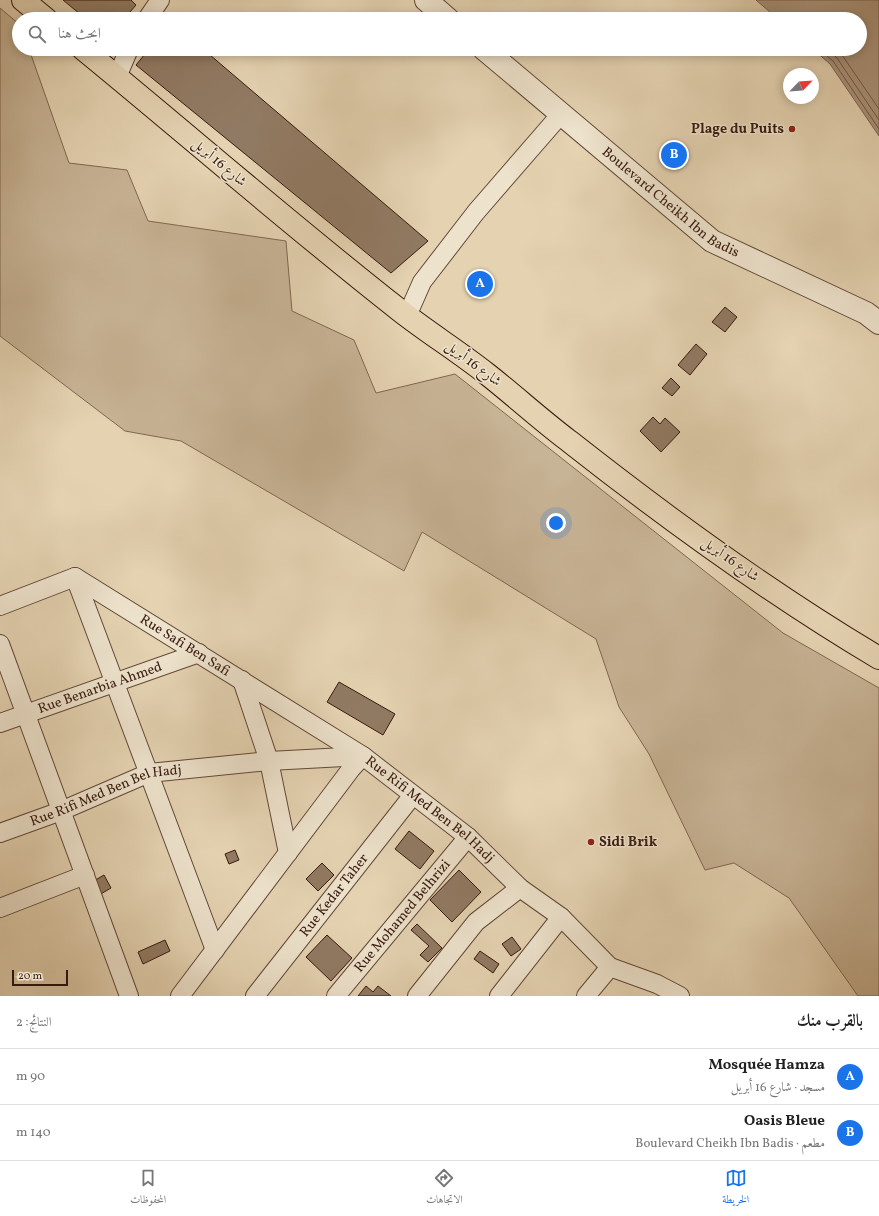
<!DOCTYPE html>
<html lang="ar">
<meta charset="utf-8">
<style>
body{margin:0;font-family:Vollkorn,Amiri,serif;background:#f6f6f6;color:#222;direction:rtl}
.compass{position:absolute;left:783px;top:68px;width:36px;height:36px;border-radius:50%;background:#fff;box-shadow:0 2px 10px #0003;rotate:65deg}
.scale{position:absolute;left:12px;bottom:10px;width:56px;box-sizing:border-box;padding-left:4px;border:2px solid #381a0f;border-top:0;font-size:11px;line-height:14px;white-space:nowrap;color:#381a0f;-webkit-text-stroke:3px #ede2cc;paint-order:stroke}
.you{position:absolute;left:556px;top:523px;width:14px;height:14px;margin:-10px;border:3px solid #fff;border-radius:50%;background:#1a73e8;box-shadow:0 0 0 6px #1a73e833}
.badge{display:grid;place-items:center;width:26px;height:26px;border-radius:50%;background:#1a73e8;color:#fff;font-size:13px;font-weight:700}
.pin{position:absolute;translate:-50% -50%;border:2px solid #fff;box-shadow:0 1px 4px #0006}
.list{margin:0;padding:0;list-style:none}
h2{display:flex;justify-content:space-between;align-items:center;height:52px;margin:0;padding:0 16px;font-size:17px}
h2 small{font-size:13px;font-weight:400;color:#767676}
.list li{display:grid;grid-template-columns:26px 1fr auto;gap:12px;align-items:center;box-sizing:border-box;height:56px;padding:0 16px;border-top:1px solid #e0e0e0}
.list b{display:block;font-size:15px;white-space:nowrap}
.list p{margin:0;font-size:13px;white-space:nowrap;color:#767676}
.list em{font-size:13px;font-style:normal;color:#767676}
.icon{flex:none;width:22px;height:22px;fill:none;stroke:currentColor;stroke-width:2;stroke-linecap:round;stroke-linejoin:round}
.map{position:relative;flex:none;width:879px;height:996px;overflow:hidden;direction:ltr}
.search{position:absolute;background:#fff;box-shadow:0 2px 10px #0003;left:12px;right:12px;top:12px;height:44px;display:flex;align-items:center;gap:10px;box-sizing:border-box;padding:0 14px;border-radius:22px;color:#767676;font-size:15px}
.sheet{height:164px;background:#fff}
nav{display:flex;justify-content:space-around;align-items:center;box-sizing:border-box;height:56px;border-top:1px solid #e0e0e0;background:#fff;font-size:11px;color:#767676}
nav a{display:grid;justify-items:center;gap:2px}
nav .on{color:#1a73e8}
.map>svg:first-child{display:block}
</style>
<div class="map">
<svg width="879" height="996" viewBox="0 0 879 996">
<rect width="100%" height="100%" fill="#e4d2b1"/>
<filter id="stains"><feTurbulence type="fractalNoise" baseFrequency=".005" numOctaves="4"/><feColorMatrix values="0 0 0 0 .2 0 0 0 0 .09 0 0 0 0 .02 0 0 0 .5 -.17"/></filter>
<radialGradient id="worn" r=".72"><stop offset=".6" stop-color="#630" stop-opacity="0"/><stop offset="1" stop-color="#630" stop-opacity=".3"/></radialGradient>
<path fill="#c7b395" stroke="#806652" d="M0,8l19,16v25h10l40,114 58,7 21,51 138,20 6,70 62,29 22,53 79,-19 328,259 96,55v308h-21l-69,-98 -55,-35 -29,7 -56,-116 -30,-47 -23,-68 -174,-107 -18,39 -223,-130 -56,-10 -125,-95z"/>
<path fill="#aa937a" stroke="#7c634f" d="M756,0h123v136l-49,-72 -17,-15h47v-30h-82z"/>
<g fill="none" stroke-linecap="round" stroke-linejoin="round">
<path stroke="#715644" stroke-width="1" d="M819,49l14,12 46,68
M827,49l10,9 42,62
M836,49l6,6 37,54"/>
</g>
<path fill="#917a63" stroke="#381a0f" d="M63,0h68l5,5 -12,14h-38z
M149,49h54l225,192 -37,32 -255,-208z
M725,307l12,10 -12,15 -13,-10z
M696,344l11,10 -17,21 -12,-10z
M671,378l9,9 -8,9 -10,-8z
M653,417l7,7 5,-6 15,14 -19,20 -21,-21z
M339,682l56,32 -12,21 -56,-33z
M409,831l25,20 -14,18 -25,-20z
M235,850l4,10 -10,4 -4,-10z
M322,863l12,12 -16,16 -12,-12z
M459,870l22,22 -29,30 -22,-22z
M104,875l7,13 -17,10 -7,-13z
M417,924l25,24 -14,14 -8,-7 9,-9 -18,-16z
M327,935l25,23 -21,23 -25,-24z
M512,937l9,12 -10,7 -9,-12z
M165,940l5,11 -27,13 -5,-12z
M480,951l19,13 -6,9 -19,-14z
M366,986l7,6 5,-6 13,10h-33z"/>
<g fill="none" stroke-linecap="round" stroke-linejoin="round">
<defs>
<g id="minor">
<path d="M147,19l13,-19"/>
<path d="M117,77l12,-28"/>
<path d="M407,316l15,-34 54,-70 85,-98"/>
<path d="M75,577l140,373"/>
<path id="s1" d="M0,606l75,-29 288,179 -12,13 -171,227"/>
<path d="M0,644l129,352"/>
<path d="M242,680l27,81 19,92"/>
<path id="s2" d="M0,723l199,-70"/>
<path id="s3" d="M0,833l61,-22 88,-38 120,-12 94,-5 105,81 52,51 41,29 49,50 47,17 23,12"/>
<path d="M0,908l85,-33"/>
<path id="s4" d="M255,996l158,-201"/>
<path id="s5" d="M336,996l132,-159"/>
<path d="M417,996l59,-74 44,-34"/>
<path d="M499,996l62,-79"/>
<path d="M586,996l24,-29"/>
</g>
<g id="tertiary">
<path d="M426,0l22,19"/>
<path id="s6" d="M484,49l228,192 154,72 13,10"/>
</g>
<path id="primary" d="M23,0l23,19
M83,49c105,86 208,176 315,260 29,23 60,42 89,65 28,22 54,46 82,67 99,78 202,153 310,217"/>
</defs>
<use href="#minor" stroke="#634838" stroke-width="20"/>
<use href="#tertiary" stroke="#634838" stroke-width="24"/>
<use href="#primary" stroke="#381a0f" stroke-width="24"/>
<use href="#minor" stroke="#ede2cc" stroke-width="18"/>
<use href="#tertiary" stroke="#ede2cc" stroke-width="22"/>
<use href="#primary" stroke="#e4d2b1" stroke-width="22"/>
</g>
<g fill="#8f2418" stroke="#ede2cc" stroke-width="1.5">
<circle cx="792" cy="129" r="4"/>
<circle cx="591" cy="842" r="4"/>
</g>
<g text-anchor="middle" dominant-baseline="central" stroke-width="3" stroke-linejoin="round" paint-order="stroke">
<g font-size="14" font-weight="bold" fill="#381a0f" stroke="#ede2cc" text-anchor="end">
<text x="784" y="129">Plage du Puits</text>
<text x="599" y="842" text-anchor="start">Sidi Brik</text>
</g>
<g font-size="14" fill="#381a0f" stroke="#ede2cc">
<text transform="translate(219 163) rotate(40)">شارع 16 أبريل</text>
<text stroke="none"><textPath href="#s6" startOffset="242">Boulevard Cheikh Ibn Badis</textPath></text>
<text transform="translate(473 364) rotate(37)">شارع 16 أبريل</text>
<text transform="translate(730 560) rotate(35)">شارع 16 أبريل</text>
<text stroke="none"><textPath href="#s1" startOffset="210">Rue Safi Ben Safi</textPath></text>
<text stroke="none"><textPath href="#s2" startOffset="106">Rue Benarbia Ahmed</textPath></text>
<text stroke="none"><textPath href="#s3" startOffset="113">Rue Rifi Med Ben Bel Hadj</textPath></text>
<text stroke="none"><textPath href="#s3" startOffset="461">Rue Rifi Med Ben Bel Hadj</textPath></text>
<text stroke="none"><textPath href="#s4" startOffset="128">Rue Kedar Taher</textPath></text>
<text stroke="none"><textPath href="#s5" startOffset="104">Rue Mohamed Belhrizi</textPath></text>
</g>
</g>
<rect width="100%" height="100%" filter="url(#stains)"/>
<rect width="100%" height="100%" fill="url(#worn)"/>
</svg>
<svg class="compass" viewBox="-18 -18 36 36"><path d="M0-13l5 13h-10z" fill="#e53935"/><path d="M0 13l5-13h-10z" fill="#767676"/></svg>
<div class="scale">20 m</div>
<div class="you"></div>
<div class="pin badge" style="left:480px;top:284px">A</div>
<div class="pin badge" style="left:674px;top:155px">B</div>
<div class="search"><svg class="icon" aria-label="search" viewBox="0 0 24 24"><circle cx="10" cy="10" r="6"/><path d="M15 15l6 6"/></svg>ابحث هنا</div>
</div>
<section class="sheet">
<h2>بالقرب منك<small>النتائج: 2</small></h2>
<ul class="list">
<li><span class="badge">A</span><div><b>Mosquée Hamza</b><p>مسجد · شارع 16 أبريل</p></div><em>90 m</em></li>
<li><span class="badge">B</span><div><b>Oasis Bleue</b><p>مطعم · Boulevard Cheikh Ibn Badis</p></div><em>140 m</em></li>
</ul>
</section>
<nav>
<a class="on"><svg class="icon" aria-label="map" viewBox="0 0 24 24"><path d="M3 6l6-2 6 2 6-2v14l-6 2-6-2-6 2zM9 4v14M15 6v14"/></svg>الخريطة</a>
<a><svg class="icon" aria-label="directions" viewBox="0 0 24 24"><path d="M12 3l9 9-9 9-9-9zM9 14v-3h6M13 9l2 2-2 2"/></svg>الاتجاهات</a>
<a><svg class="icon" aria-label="saved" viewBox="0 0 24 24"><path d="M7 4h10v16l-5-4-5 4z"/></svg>المحفوظات</a>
</nav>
